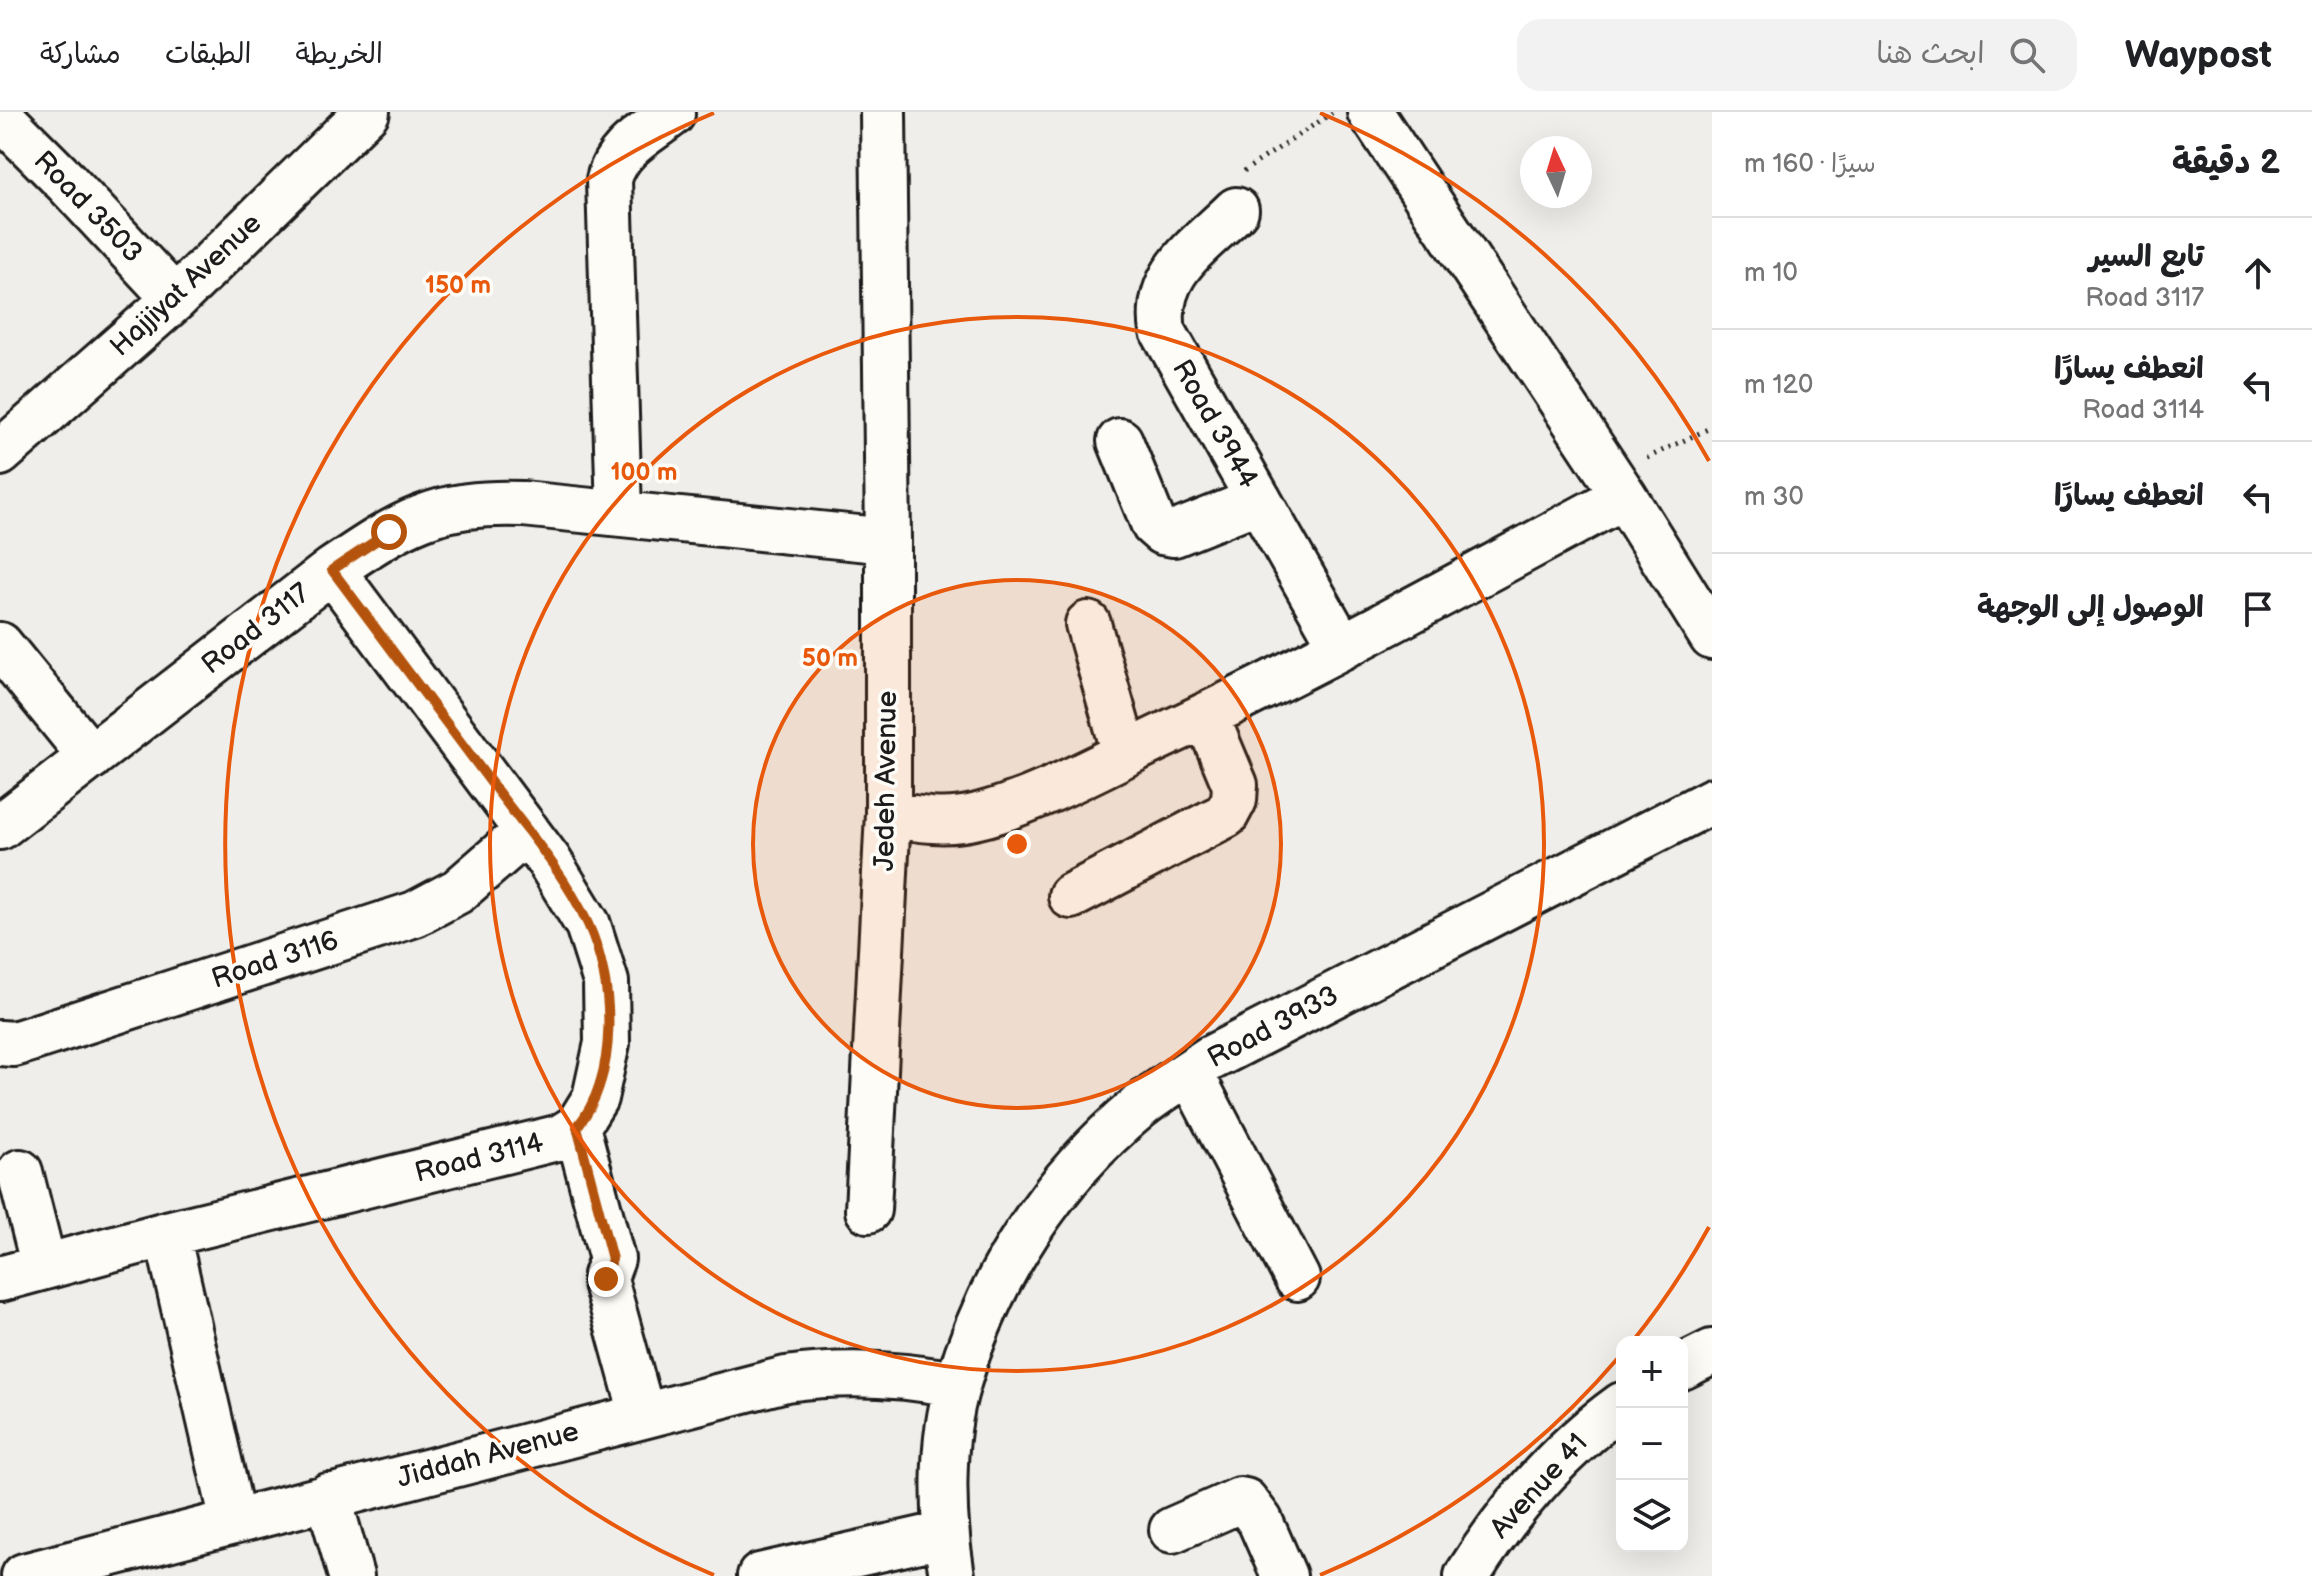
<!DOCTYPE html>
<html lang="ar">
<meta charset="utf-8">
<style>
body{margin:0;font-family:"Balsamiq Sans","Playpen Sans Arabic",sans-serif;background:#f2f2f2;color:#202124;direction:rtl}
.controls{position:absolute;right:24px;bottom:24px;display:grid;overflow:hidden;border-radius:16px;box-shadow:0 8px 32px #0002}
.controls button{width:72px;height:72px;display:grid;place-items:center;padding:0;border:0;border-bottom:2px solid #e0e0e0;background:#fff;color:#202124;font:40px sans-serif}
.compass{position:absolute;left:1520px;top:24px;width:72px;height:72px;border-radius:50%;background:#fff;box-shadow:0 8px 32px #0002;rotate:356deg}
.stop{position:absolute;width:24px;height:24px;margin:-18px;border:6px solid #b45309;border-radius:50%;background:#fff}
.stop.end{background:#b45309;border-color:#fff;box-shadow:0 2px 8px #0008}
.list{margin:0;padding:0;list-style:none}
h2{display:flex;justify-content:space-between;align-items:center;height:104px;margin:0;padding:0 32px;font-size:34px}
h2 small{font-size:26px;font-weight:400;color:#757577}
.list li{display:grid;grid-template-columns:52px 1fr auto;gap:24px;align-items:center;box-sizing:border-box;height:112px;padding:0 32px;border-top:2px solid #e0e0e0}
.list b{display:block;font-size:30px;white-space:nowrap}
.list p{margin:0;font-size:26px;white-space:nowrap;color:#757577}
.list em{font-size:26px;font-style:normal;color:#757577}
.icon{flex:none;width:44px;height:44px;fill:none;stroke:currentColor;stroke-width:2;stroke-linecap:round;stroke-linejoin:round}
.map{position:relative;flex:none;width:1712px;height:1464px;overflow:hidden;direction:ltr}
header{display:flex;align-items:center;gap:48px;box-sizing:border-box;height:112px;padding:0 40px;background:#fff;border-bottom:2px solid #e0e0e0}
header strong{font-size:38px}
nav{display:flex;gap:44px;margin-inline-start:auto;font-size:28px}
.search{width:560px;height:72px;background:#f2f2f2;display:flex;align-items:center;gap:20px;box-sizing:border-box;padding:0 28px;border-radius:24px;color:#757577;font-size:30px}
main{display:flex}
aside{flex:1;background:#fff}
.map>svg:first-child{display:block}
</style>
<header>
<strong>Waypost</strong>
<div class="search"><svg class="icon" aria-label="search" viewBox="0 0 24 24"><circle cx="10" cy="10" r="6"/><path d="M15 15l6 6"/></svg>ابحث هنا</div>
<nav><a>الخريطة</a><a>الطبقات</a><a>مشاركة</a></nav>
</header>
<main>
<aside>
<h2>2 دقيقة<small>سيرًا · 160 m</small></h2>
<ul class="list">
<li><svg class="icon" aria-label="ahead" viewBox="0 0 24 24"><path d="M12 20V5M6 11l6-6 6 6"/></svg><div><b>تابع السير</b><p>Road 3117</p></div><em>10 m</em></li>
<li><svg class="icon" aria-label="left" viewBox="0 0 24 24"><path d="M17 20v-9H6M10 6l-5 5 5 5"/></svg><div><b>انعطف يسارًا</b><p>Road 3114</p></div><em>120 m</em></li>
<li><svg class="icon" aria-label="left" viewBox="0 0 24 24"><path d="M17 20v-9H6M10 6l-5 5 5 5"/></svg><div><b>انعطف يسارًا</b></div><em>30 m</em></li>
<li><svg class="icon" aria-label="arrive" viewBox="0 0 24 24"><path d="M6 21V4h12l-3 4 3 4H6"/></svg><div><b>الوصول إلى الوجهة</b></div></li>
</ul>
</aside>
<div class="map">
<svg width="1712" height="1464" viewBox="0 0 1712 1464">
<rect width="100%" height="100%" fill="#f0eeea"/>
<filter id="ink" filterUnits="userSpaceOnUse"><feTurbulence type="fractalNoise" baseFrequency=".0125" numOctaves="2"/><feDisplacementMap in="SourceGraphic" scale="16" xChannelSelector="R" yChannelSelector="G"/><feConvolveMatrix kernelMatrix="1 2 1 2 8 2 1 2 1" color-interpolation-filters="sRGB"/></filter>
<g filter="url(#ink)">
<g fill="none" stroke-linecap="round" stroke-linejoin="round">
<defs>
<path id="minor" d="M1370,0l254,384 88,141
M0,4l67,67 108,116
M1236,98c-36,36 -83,63 -73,121l179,316
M1120,329l34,84 8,7 12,2 85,-34
M0,341l175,-154 192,-187
M619,401l-10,-333c7,-32 39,-47 63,-66
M1088,512l37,130
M0,533l91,112
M888,701c30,7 59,11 90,3 57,-14 124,-51 178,-77 159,-74 313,-160 468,-243
M0,715l332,-257c71,-48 103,-69 191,-66l365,37
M1071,784l155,-81 8,-15 1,-15 -29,-69
M0,931l14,1 13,-4 388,-126 43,-23 69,-60
M1190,960l107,206
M577,1015l35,132 -6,16v8l36,131
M20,1060l24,95
M868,1098l20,-397v-272l-5,-429
M167,1122l66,287
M0,1167l167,-45 394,-97 16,-10 18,-29 12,-55 -1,-61 -18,-57 -39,-64 -217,-291
M1682,1255l30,-15
M328,1384l23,80
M1172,1418l68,-30 5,1 15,20 24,55
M24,1464l762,-197c58,-8 113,-6 171,6
M760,1464l185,-42
M952,1464c-10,-60 -12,-134 6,-193 31,-107 95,-205 181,-276 22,-18 47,-32 70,-48l503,-258
M1467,1464c41,-66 91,-125 155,-171"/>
</defs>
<use href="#minor" stroke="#1c1c1c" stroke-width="50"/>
<path stroke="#1c1c1c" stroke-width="5" stroke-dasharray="2 6" stroke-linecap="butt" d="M1244,59l88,-58
M1647,346l65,-31"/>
<use href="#minor" stroke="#fdfcf7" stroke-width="44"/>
</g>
</g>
<g fill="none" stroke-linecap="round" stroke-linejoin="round" filter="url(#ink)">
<path stroke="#b45309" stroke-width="10" d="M389,420l-57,38c54,72 107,143 160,214 34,45 72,89 96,140 27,58 31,152 -11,203l35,132 -6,20"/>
</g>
<circle cx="1017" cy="732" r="264" fill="#e8590c" fill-opacity=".12"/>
<g fill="none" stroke="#e8590c" stroke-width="4">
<circle cx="1017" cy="732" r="264"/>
<circle cx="1017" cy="732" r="527"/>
<path d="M1709 1115A791 791 0 0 1 1632 1230M1618 1246A791 791 0 0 1 1320 1463M714 1463A791 791 0 0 1 714 1M1320 1A791 791 0 0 1 1709 349"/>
</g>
<g text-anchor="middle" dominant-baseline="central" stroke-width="7" stroke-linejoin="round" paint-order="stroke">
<g font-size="28" fill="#1c1c1c" stroke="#fdfcf7">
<text transform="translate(88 95) rotate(46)">Road 3503</text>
<text transform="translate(186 173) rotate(-43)">Hajjiyat Avenue</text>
<text transform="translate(1215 312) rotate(60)">Road 3944</text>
<text transform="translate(256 517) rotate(-38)">Road 3117</text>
<text transform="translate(886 669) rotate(-89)">Jedeh Avenue</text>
<text transform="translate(275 848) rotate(-18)">Road 3116</text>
<text transform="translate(1273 915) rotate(-28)">Road 3933</text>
<text transform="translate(479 1046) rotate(-14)">Road 3114</text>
<text transform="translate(488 1343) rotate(-15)">Jiddah Avenue</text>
<text transform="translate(1539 1374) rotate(-48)">Avenue 41</text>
</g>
</g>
<circle cx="1017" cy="732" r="12" fill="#e8590c" stroke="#fdfcf7" stroke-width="4"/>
<g font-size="24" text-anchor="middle" font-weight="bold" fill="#e8590c" stroke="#fdfcf7" stroke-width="7" stroke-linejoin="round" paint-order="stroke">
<text x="458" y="181">150 m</text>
<text x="644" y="368">100 m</text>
<text x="830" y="554">50 m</text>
</g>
</svg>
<div class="controls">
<button>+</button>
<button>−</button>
<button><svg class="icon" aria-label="layers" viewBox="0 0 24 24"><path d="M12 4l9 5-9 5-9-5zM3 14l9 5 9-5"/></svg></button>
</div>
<svg class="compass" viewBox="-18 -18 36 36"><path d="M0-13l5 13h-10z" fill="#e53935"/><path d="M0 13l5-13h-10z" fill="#757577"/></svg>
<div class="stop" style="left:389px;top:420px"></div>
<div class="stop end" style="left:606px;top:1167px"></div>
</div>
</main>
